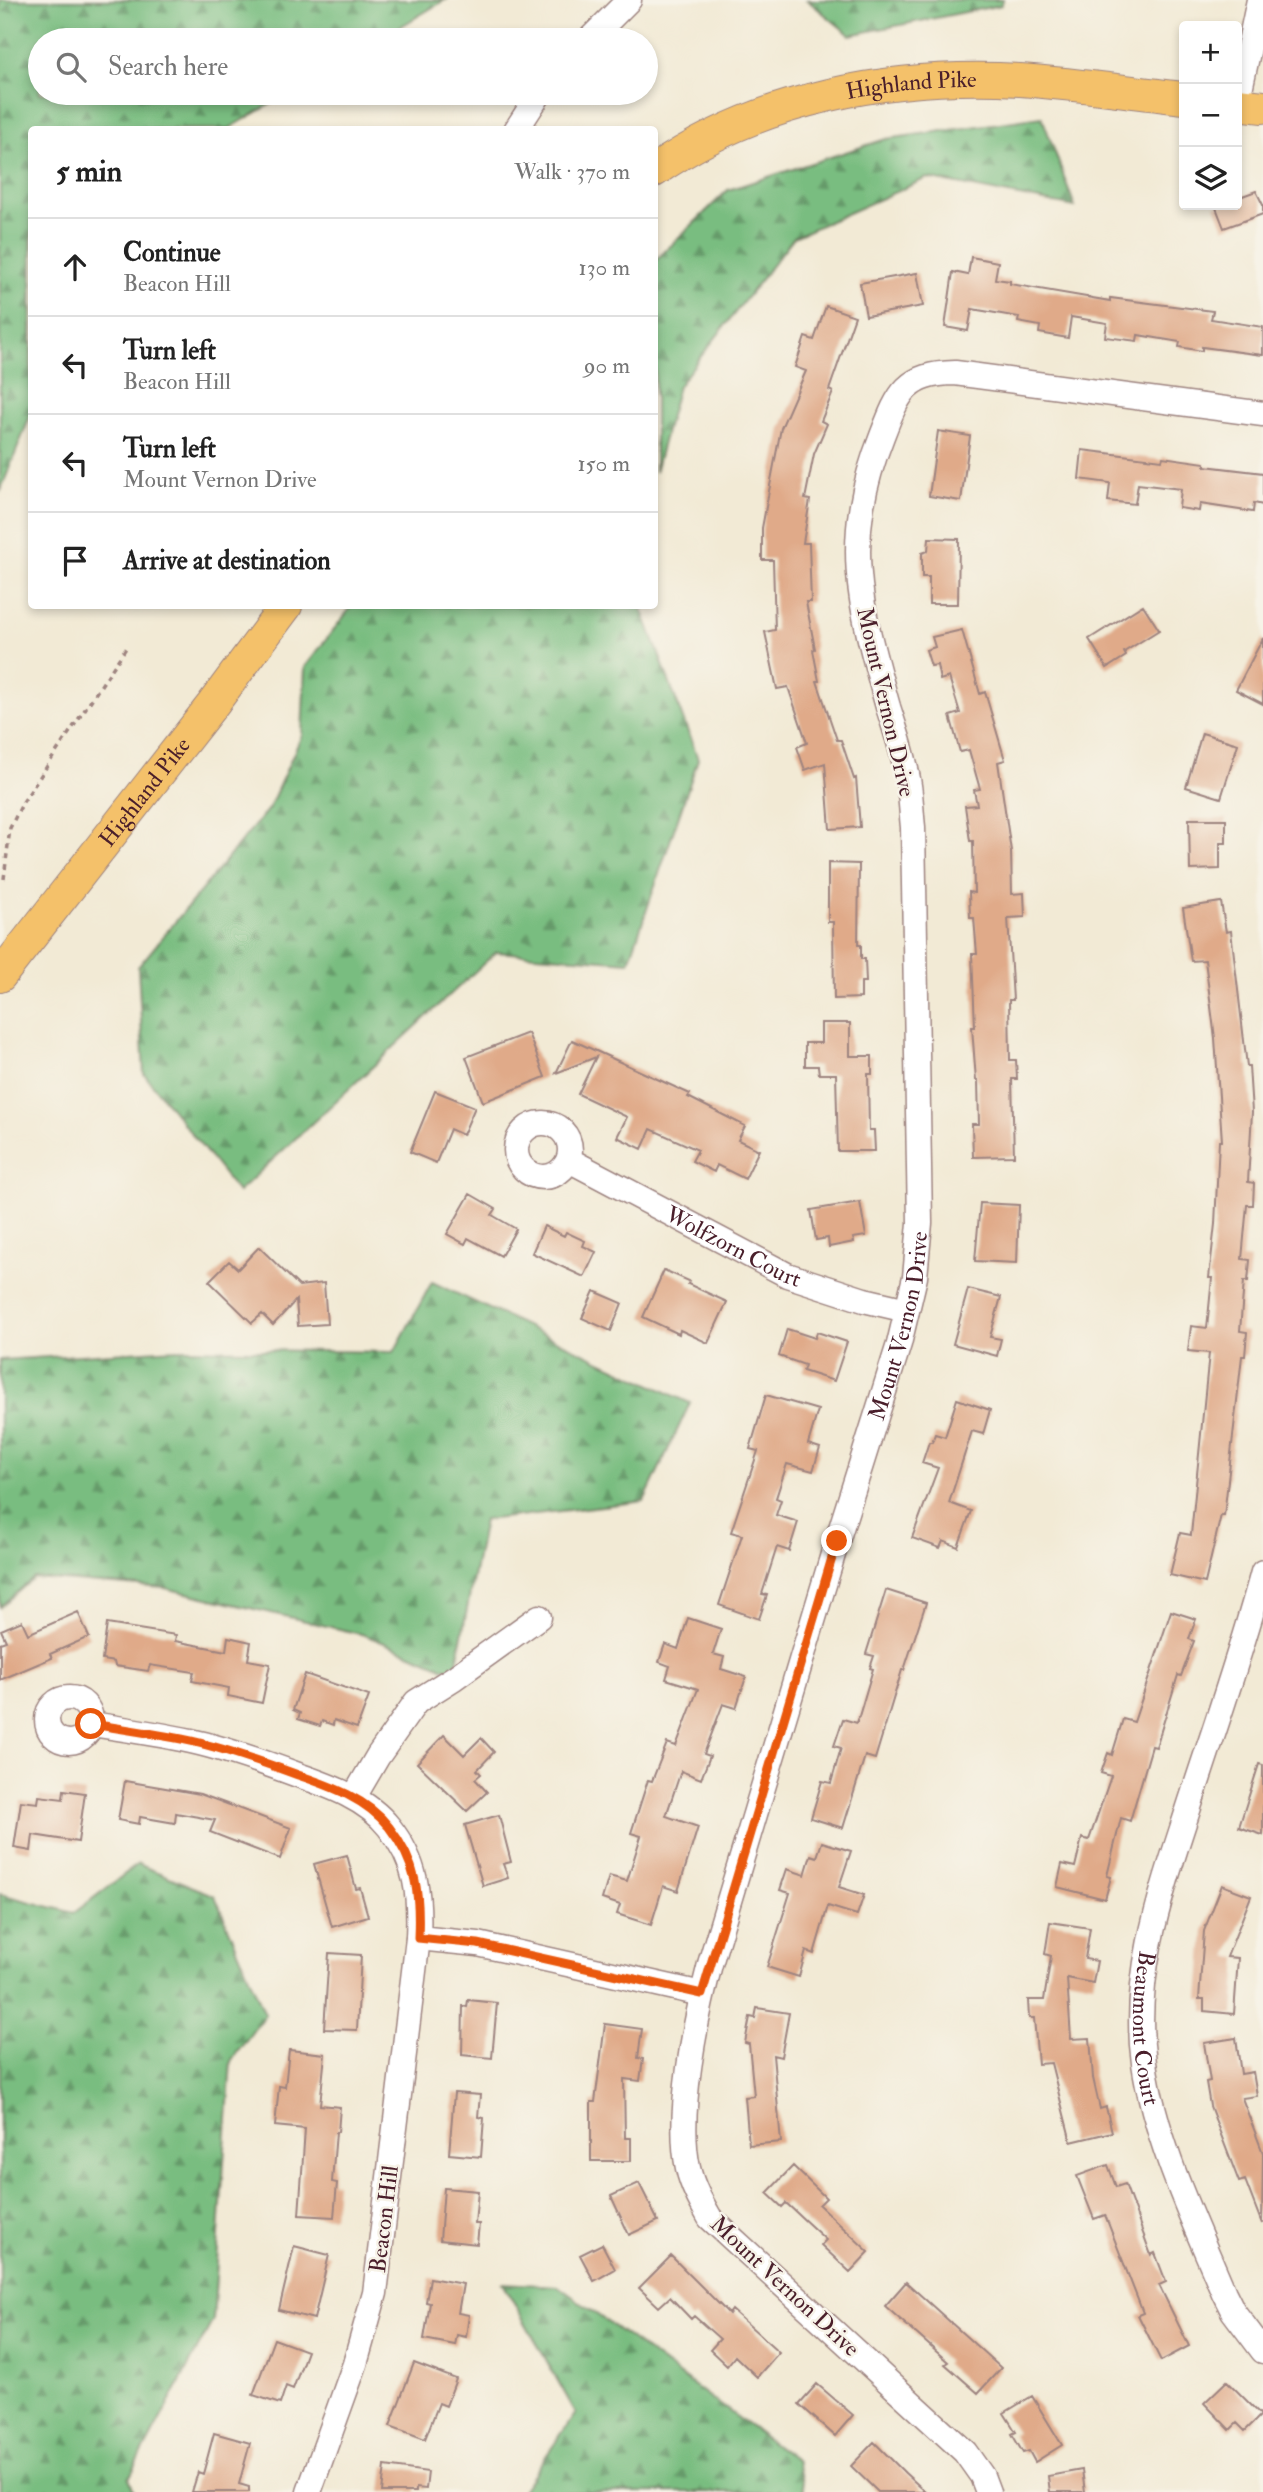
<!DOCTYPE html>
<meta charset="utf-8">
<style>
body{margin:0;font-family:"IM FELL Double Pica",serif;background:#f6f6f6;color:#222}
.controls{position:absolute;right:21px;top:21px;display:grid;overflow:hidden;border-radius:7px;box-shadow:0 4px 10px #0003}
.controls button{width:63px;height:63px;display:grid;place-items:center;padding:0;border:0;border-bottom:2px solid #e0e0e0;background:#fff;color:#222;font:35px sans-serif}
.stop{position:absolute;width:21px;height:21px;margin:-16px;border:5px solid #ea580c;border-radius:50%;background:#fff}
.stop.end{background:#ea580c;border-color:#fff;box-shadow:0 2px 7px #0008}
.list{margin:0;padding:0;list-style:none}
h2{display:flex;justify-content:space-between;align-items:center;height:91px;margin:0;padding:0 28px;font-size:30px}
h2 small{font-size:23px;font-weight:400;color:#767676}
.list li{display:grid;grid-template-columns:46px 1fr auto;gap:21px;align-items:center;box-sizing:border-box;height:98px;padding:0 28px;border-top:2px solid #e0e0e0}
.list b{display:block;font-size:26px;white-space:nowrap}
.list p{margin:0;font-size:23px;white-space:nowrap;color:#767676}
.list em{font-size:23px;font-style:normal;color:#767676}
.icon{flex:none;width:38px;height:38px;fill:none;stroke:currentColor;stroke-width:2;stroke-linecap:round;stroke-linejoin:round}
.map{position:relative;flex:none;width:1263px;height:2492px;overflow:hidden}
.search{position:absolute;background:#fff;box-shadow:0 4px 10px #0003;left:28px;top:28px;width:630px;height:77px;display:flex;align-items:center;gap:18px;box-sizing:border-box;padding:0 24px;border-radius:38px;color:#767676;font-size:26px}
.panel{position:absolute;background:#fff;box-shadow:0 4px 10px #0003;left:28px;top:126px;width:630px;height:483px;border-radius:7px}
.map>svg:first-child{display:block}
</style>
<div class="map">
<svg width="1263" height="2492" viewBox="0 0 1263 2492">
<defs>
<pattern id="forest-firs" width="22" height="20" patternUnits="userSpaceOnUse" patternTransform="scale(1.75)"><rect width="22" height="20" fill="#79bd80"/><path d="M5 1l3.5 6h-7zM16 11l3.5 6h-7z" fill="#659969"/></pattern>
</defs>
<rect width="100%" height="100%" fill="#f7f3e8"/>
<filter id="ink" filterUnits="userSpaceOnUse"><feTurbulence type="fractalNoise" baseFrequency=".0143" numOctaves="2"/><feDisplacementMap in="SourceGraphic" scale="14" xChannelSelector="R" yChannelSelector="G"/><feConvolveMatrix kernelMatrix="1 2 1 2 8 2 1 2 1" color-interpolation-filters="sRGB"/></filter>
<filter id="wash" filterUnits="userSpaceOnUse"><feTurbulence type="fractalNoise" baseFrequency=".00686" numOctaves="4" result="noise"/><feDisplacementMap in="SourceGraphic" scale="28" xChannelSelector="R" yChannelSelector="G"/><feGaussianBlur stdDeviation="1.57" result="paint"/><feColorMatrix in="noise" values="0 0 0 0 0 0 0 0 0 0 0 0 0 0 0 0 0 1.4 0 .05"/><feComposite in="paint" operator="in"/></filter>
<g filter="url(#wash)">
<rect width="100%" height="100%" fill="#f2ead5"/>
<path fill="url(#forest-firs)" stroke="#626e56" stroke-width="2" d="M0,0h445l-67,40h-338v53h250l-62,36 -196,1 -1,284 -31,78z
M807,0h196l-2,5 -151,30z
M1042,117l33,90 -148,-29 -133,59 -116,149 -23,86v-211l73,-71 158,-51z
M352,606h289l57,153 -69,203 -133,-10 -258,240 -94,-118 -6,-107 131,-159 33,-73 3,-68z
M432,1282l258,121 -46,98 -160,19 -29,152 -90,-37 -200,-47 -131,-10 -34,29v-247l177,-11 217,3z
M138,1864l77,32 50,118 -34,47 -18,259 -84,158 5,14h-134v-598l74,19z
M503,2283l55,3 239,175 7,31h-283l55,-79z"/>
<g id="blocks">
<path fill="#e0aa89" d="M1256,191l7,14v9l-39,14 -9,-23h22v-7z
M971,257l27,5 -3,17 15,2v3l100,17v-3l103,13 -2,8 52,8v28l-61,-8v4l-23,-4 1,-5 -42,-7 -1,6 -32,-4 2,-14 -36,-6 -3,21 -29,-5 1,-7 -22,-4 1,-5 -47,-8 -4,22 -23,-4 8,-55 15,3z
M917,273l6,33 -57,10 -6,-33z
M826,306l29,10 -26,74 4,2 -12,29 6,3 -13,30 -9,45 5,1 -7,43h6l2,59h-5l9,47 -2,1 6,31h-2l20,59h4l13,39 2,-1 4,49 -30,2 -5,-66 -20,7 -8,-23 10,-4 -19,-56 -11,2 -12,-57 10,-2 -2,-70h-11v-32l19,-100 25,-57 -11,-4 10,-30 9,3z
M938,431l32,5 -9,65 -32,-5z
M1082,450l80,10 1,-3 42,6v3l58,7v32l-9,-2 -1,9 -53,-8 -1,7 -20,-3 2,-19 -43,-5 -3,20 -27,-3 2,-18 -31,-4z
M929,538l30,1 -1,65h-29v-27h-7v-24l6,-2z
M1143,605l16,25 -35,22 2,4 -19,12 -18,-29z
M962,630l18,64 5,-2 20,68 -7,2 13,89 1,43 12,-1 1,24 -17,1 5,82h-4l1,60h6l1,19h-5l2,77 -41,1 -1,-33h7l-1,-44h-2l-4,-53h3l-3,-73h5l-3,-36h-4l-1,-26 5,1 -1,-52h-3l-5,-35 12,-1 -3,-15 6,-1 -11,-39 -9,2 -10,-36 10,-3 -11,-36 -9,3 -3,-15 -6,1 -5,-16 9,-3 -3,-10z
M1263,638v66l-27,-14z
M1202,733l36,11 -17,54 -35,-11z
M1189,819h37v24h-6v26l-30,1z
M828,863l31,1 -1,81h3v14h4l1,23h-5v16l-27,1 -1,-77h-5z
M1221,902l5,30 5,-1 16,135h2l3,46 -4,70 6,1 -1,22h-6l-5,54 8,1 -2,21h-4l-4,50 7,1 -2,24h-3l-18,160 -3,-1 -16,68 -35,-8 10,-42 11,2 18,-182 -21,-2 3,-25 16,2 5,-50h-3l6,-54 4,-83h3l-7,-103 -10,-78 -14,1 -8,-53z
M821,1023h29v33h22v18h-4l1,56h5l1,21h-37l-2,-77h-17l-1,-8h-13v-23h16z
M528,1033l17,44 -62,25 -17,-45z
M572,1040l118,54 -2,3 57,29 -7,14 21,10 -14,29 -28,-14 -3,7 -22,-11 6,-11 -47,-21 -9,20 -25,-12 10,-20 -49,-23 18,-37 -40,16z
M435,1091l40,16 -12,28 -13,-6 -14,34 -26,-11z
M470,1194l26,15 -4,6 24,14 -15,27 -33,-18 -3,6 -18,-10z
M860,1202l6,34 -13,2 1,4 -25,5 -1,-9 -12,2 -5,-30z
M980,1203l39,2 -2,58 -42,-2z
M544,1226l20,10 2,-4 19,9 -2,5 13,6 -12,25 -52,-24z
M259,1247l40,39 25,-3 3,41 -29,2 -2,-26 -23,25 -11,-11 -10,9 -43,-42 20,-20 9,8z
M664,1270l25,11 -1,3 39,18 -19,41 -28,-13 -1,4 -36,-17z
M968,1289l33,8 -11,40 11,2 -4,17 -44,-12z
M594,1291l28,12 -11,28 -29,-13z
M787,1329l28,9 2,-6 30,10 -13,39 -31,-10 2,-6 -26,-9z
M766,1395l52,15 -10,34 12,4 -7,23 -26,-7 -11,34 5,2 -5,15 22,7 -9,29 -12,-4 -15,47 5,1 -8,24 -40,-14 23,-70 -11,-3 27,-81 -8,-2z
M957,1399l33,11 -7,24 -11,-3 -23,72 22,8 -13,36 -15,-6 -3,7 -28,-10 26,-70 -16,-5 7,-21h3l3,-8 10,3z
M886,1590l40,13 -22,67h-2l-27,89 -10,-3 -22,72 -32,-10 11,-37 9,2 10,-35 -7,-2 9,-27 14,4 16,-54 -3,-1 4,-12 -8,-2z
M1171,1611l25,8 -7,20 5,2 -13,35 -3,-1 -22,72 -4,-1 -22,75 -9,-3 -14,58 4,1 -6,22 -48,-12 5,-23 13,3 7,-29 7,2 22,-64 -10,-3 7,-20 4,2 11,-36 11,3z
M78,1612l11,25 -39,17 2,4 -52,22v-37l6,-2 -5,-11 21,-9 6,13z
M688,1618l33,11 -8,25 11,3 -3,12 25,8 -10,31 -13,-4 -19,50 6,2 -9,23 -20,-8 -15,45 32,11 -20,64 -15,-5 -12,39 -34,-11 3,-9 -18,-6 7,-23 18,5 14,-45 -10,-3 17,-53 4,1 15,-38 9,3 22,-57 -32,-10 4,-13 -11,-4 6,-18 13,5z
M107,1624l69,11 -1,6 51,10 2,-14 23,5 -3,18 22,4 -8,39 -34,-7 1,-8 -37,-7 2,-9 -44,-7 -2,6 -33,-5 -1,-4 -12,-2z
M305,1674l64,22 -12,32 -23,-8 -1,5 -11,-4 -2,5 -22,-7 2,-6 -7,-3z
M444,1735l20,20 17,-17 13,14 -17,18 4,4 -6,5 12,13 -20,19 -50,-48z
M1259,1764l4,1v70l-24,-8z
M125,1781l75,13 91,34 -11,31 -70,-27 5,-12 -39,-7 -1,10 -35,-6 -1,7 -21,-4z
M64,1790l21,3 -7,49 -45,-7 -2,16 -17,-3 7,-47 17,2 1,-7 24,3z
M499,1815l12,47 -8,2 5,14 -25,8 -18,-61z
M822,1842l29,9 -12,36 25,8 -7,20 -29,-9 -14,48 -8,-3 -7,26 -32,-10 23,-74 -10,-3 7,-21 18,6 6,-20 6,2z
M347,1855l9,34 4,-1 8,28 -36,11 -18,-63z
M1222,1885l29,11 -24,61 11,1 -4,56 -30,-3v-12h-5l5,-68z
M1050,1922l40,6 -5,31 12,2 -4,22 -26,-5 4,61 19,-1 3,40 7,31 6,-2 6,25 -41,10 -20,-79 -13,1 -4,-46h-5l-1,-18h16l7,-44 -6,-2z
M329,1953l32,2 -4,75 -33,-1z
M468,2000l29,3 -5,55 -30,-3 1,-49 4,1z
M757,2008l32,5 -8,44 -8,-2 8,87 -32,3 -4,-48 9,-1 -5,-52 -4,-1 5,-26 5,1z
M605,2024l37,5 -4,29 5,1 -3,22 -16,-2 1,59h6v23h-40v-59h4z
M1236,2038l5,36 12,-2 4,24 -15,2 21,55 -1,71 -17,-44 -6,2 -29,-76 -4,-24 4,-1 -6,-38z
M289,2050l36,4 -5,51 20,2 -2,25h-2l-4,50 5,1 -3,34 -35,-2 6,-86 -30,-3 4,-40 6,1z
M454,2093l26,2 -2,22 6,1 -3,39 -32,-3z
M1108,2165l8,22 9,-3 26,71 4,-2 11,29 -7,3 30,61 -28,15 -23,-46 5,-2 -38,-98 -11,4 -17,-43z
M793,2166l33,32 -7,7 50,47 -19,20 -29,-27 5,-5 -40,-37 -4,4 -15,-14z
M639,2183l19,38 -29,14 -18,-39z
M444,2188l34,3 -3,33h4l-2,20 -37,-4z
M602,2244l13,25 -21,12 -14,-26z
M294,2246l35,9 -15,64 -35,-9z
M671,2256l58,58 3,-4 47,42 -22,25 -22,-21 -8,10 -17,-16 10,-11 -26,-23 -3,3 -21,-22 -11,10 -20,-19z
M430,2278l33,6 -5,29 11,2 -3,22 -9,-2 -2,10 -31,-6 6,-36 -4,-1z
M906,2282l95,86 -23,25 -33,-29 3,-2 -63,-56z
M274,2339l33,12 -14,38 -7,-3 -6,18 -27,-9z
M414,2363l42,16 -10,27 -7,-3 -14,36 -35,-13z
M1227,2381l34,34 -16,16 -8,-8 -7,7 -26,-27z
M817,2384l36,31 -18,21 -36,-32z
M1032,2396l30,49 -27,17 -6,-11 -6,2 -11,-19 4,-2 -12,-19z
M214,2433l36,10 -11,41 10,3v5h-57l6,-20 5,2z
M874,2442l31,31 21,19h-48l-27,-26z
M385,2466l43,6 -2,17 -10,-1v4h-34z
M1082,2470l3,22h-35l-2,-16z"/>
</g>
</g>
<g filter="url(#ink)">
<use href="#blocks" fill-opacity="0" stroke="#9e8480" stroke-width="2"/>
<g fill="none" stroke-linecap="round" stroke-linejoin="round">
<defs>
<g id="minor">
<path d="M589,40l40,-40"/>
<path d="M1237,104l22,-104"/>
<path d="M516,130l24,-37"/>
<circle cx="543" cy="1150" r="27"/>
<path id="s1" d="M569,1160l218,115 77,25 43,10"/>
<path id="s2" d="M1263,1572c-21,78 -48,155 -73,232 -27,84 -59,170 -46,259 12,80 49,156 80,230l9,18 30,40"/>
<circle cx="69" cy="1720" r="22"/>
<path d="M91,1724c33,5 67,10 100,17 36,8 72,21 107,34 32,11 69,24 91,52 28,35 31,68 29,111l-43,355 -20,71 -46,128"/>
<path d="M354,1797l24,-41 38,-54 38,-24 85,-61"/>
<path d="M418,1938l60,6 224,50"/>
<path id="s3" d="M988,2492l-6,-16 -17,-24 -255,-234c-9,-16 -18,-32 -22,-50 -12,-54 8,-150 22,-204l127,-423 62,-197 16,-67 5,-54 -7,-396c-2,-17 -2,-36 -6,-53 -4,-22 -12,-45 -19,-67 -29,-104 -47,-167 -6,-271 17,-44 24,-62 73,-63l308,41"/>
</g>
<g id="major">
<path d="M1237,104l26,3"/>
<path id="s4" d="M654,171c106,-74 239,-98 366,-91 55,4 110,12 164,18"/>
<path id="s5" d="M0,976l213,-272 73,-98"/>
</g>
</defs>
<use href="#minor" stroke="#9e8480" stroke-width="27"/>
<use href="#major" stroke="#9e8480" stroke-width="34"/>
<path stroke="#9e8480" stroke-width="3.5" stroke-dasharray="5 5" stroke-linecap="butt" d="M4,879l6,-51 13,-26 103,-154"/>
<use href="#minor" stroke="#fff" stroke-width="24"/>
<use href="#major" stroke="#f4c16a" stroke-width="32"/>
</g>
</g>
<g fill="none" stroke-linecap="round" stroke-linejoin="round" filter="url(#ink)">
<path stroke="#ea580c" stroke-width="9" d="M91,1724c33,5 67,10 100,17 36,8 72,21 107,34 33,11 69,24 91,52 28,36 31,67 29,111l60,6 224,50 135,-453"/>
</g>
<g text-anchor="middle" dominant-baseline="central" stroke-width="5" stroke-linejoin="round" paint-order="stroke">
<g font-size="23" fill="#4a1f2b" stroke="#f7f3e8">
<text stroke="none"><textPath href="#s4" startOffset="275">Highland Pike</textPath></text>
<text transform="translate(886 702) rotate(77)">Mount Vernon Drive</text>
<text stroke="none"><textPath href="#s5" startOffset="234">Highland Pike</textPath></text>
<text stroke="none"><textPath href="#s1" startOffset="186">Wolfzorn Court</textPath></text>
<text stroke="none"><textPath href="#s3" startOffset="1320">Mount Vernon Drive</textPath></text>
<text stroke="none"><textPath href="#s2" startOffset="474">Beaumont Court</textPath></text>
<text transform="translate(384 2219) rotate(-83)">Beacon Hill</text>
<text transform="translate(785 2286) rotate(43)">Mount Vernon Drive</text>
</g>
</g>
</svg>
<div class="controls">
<button>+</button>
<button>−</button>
<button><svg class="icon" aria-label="layers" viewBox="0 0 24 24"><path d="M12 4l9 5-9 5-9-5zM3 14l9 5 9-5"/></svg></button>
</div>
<div class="stop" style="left:91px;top:1724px"></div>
<div class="stop end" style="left:837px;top:1541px"></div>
<div class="search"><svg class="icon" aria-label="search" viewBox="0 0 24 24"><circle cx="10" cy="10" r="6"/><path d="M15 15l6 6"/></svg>Search here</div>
<section class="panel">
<h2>5 min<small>Walk · 370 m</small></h2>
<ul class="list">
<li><svg class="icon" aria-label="ahead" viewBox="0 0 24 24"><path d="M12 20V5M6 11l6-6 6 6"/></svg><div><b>Continue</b><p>Beacon Hill</p></div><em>130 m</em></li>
<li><svg class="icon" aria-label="left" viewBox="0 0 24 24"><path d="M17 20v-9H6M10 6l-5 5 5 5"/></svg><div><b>Turn left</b><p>Beacon Hill</p></div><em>90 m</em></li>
<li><svg class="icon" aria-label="left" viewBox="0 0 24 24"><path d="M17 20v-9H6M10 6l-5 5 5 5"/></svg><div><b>Turn left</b><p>Mount Vernon Drive</p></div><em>150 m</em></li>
<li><svg class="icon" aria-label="arrive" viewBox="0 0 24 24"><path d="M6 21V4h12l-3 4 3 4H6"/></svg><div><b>Arrive at destination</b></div></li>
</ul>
</section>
</div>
